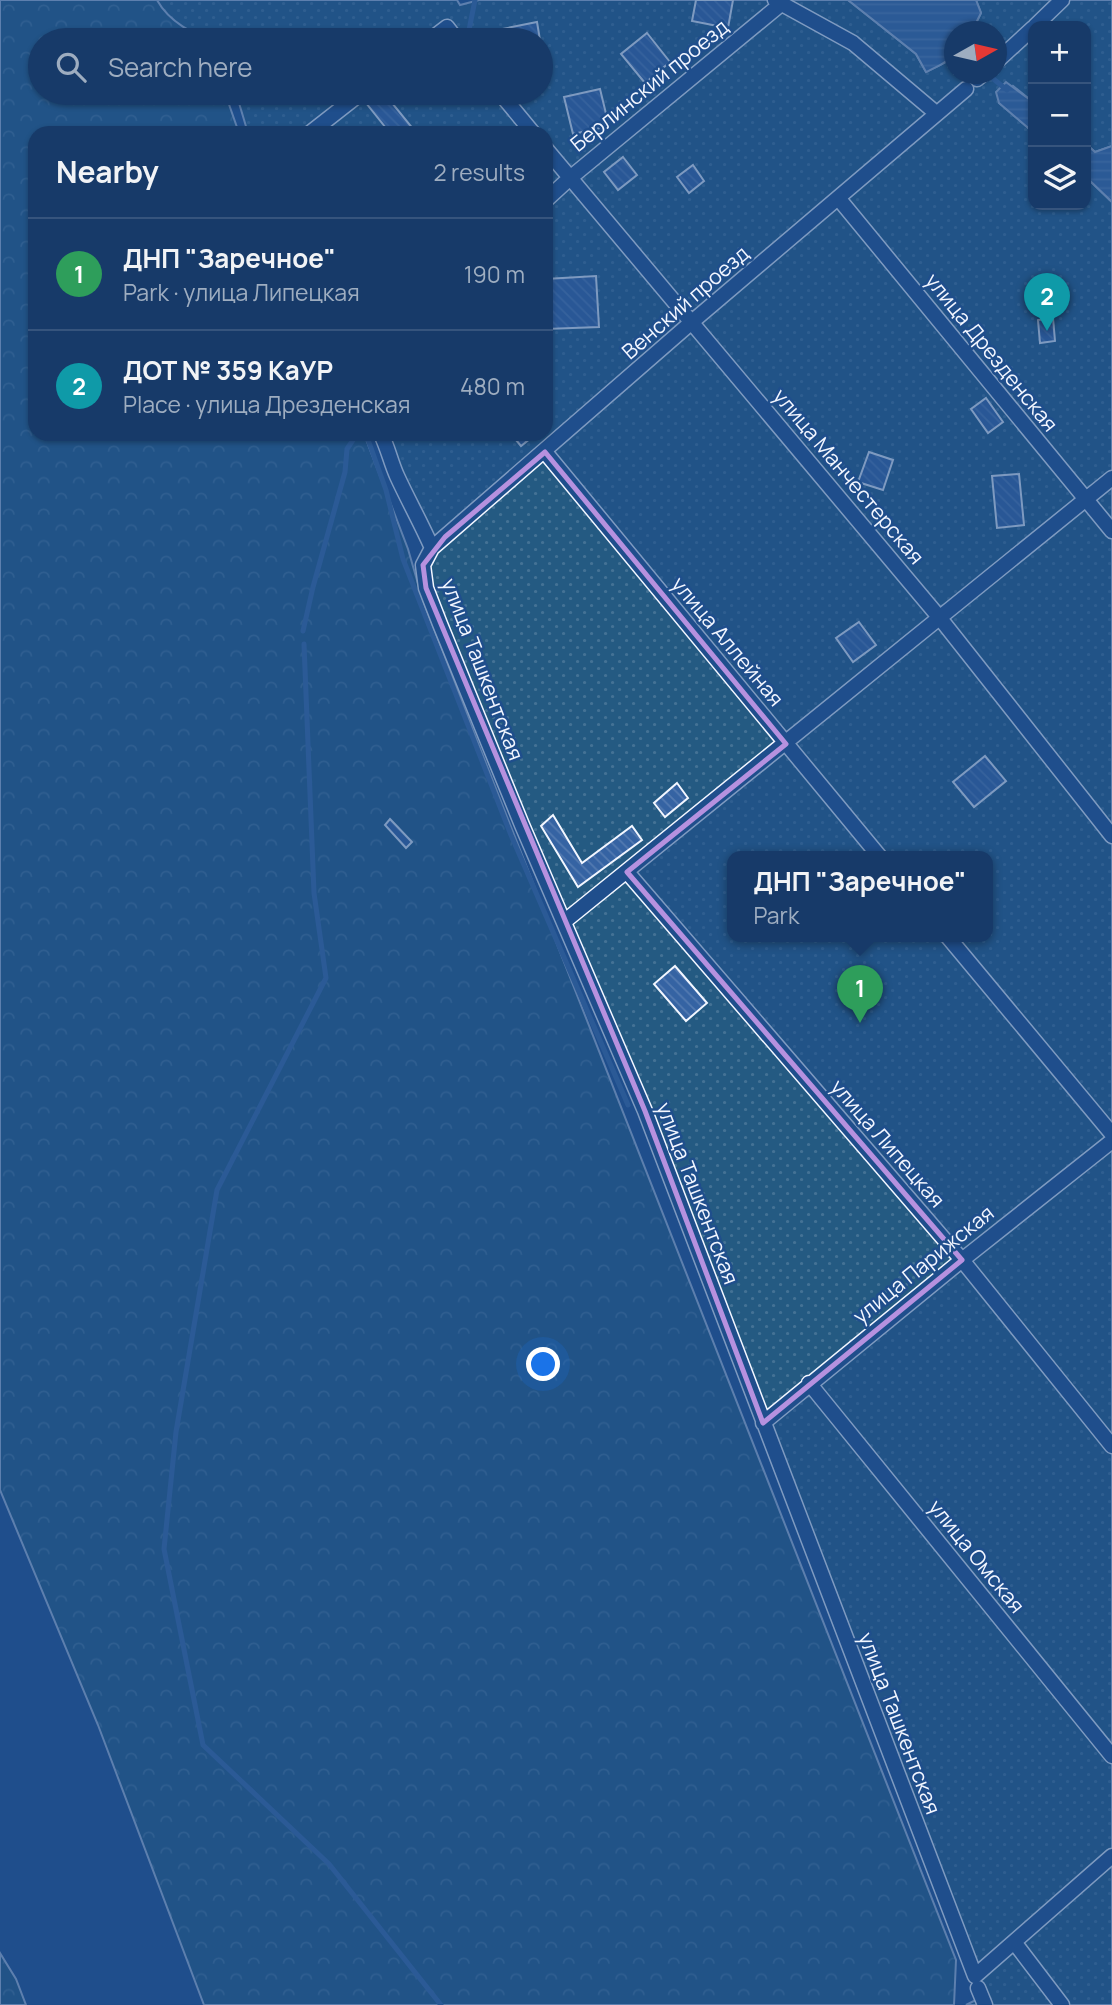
<!DOCTYPE html>
<meta charset="utf-8">
<style>
body{margin:0;font-family:Manrope,sans-serif;background:#20416f;color:#f1f3f6}
.controls{position:absolute;right:21px;top:21px;display:grid;overflow:hidden;border-radius:14px;box-shadow:0 2px 5px #0004}
.controls button{width:63px;height:63px;display:grid;place-items:center;padding:0;border:0;border-bottom:2px solid #36547d;background:#173a69;color:#f1f3f6;font:35px sans-serif}
.compass{position:absolute;left:944px;top:21px;width:63px;height:63px;border-radius:50%;background:#173a69;box-shadow:0 2px 5px #0004;rotate:82deg}
.you{position:absolute;left:544px;top:1365px;width:24px;height:24px;margin:-18px;border:5px solid #fff;border-radius:50%;background:#1a73e8;box-shadow:0 0 0 10px #1a73e833}
.badge{display:grid;place-items:center;width:46px;height:46px;border-radius:50%;background:#bca0f2;color:#fff;font-size:23px;font-weight:700}
.pin{position:absolute;translate:-50% -58px;filter:drop-shadow(0 2px 4px #0008)}
.pin::after{content:'';position:absolute;top:37px;width:24px;height:21px;background:inherit;clip-path:polygon(0 0,100% 0,50% 100%)}
.popup{position:absolute;left:727px;top:851px;width:266px;height:91px;box-sizing:border-box;display:grid;place-content:center;border-radius:14px;background:#173a69;filter:drop-shadow(0 2px 5px #0005);font-size:23px;white-space:nowrap;color:#9eadc0}
.popup b{font-size:26px;color:#f1f3f6}
.popup::after{content:'';position:absolute;left:50%;top:100%;margin-left:-14px;border:14px solid transparent;border-top-color:#173a69}
.list{margin:0;padding:0;list-style:none}
h2{display:flex;justify-content:space-between;align-items:center;height:91px;margin:0;padding:0 28px;font-size:30px}
h2 small{font-size:23px;font-weight:400;color:#9eadc0}
.list li{display:grid;grid-template-columns:46px 1fr auto;gap:21px;align-items:center;box-sizing:border-box;height:112px;padding:0 28px;border-top:2px solid #36547d}
.list b{display:block;font-size:26px;white-space:nowrap}
.list p{margin:0;font-size:23px;white-space:nowrap;color:#9eadc0}
.list em{font-size:23px;font-style:normal;color:#9eadc0}
.icon{flex:none;width:38px;height:38px;fill:none;stroke:currentColor;stroke-width:2;stroke-linecap:round;stroke-linejoin:round}
.map{position:relative;flex:none;width:1112px;height:2005px;overflow:hidden}
.search{position:absolute;background:#173a69;box-shadow:0 2px 5px #0004;left:28px;top:28px;width:525px;height:77px;display:flex;align-items:center;gap:18px;box-sizing:border-box;padding:0 24px;border-radius:38px;color:#9eadc0;font-size:26px}
.panel{position:absolute;background:#173a69;box-shadow:0 2px 5px #0004;left:28px;top:126px;width:525px;height:315px;border-radius:21px}
.map>svg:first-child{display:block}
</style>
<div class="map">
<svg width="1112" height="2005" viewBox="0 0 1112 2005">
<defs>
<pattern id="forest-crowns" width="20" height="18" patternUnits="userSpaceOnUse" patternTransform="scale(1.75)"><rect width="20" height="18" fill="#245a82"/><path d="M2 6a3 3 0 1 1 6 0M12 15a3 3 0 1 1 6 0" fill="none" stroke="#447295"/></pattern>
<pattern id="garden-dots" width="8" height="8" patternUnits="userSpaceOnUse" patternTransform="scale(1.75)"><rect width="8" height="8" fill="#245a82"/><path d="M2 2h.1M6 6h.1" fill="none" stroke="#447295" stroke-width="1.8" stroke-linecap="round"/></pattern>
<pattern id="water-rules" width="6" height="5" patternUnits="userSpaceOnUse" patternTransform="scale(1.75)"><rect width="6" height="5" fill="#3b69a3"/><path d="M0 2.5h6" fill="none" stroke="#587fb1"/></pattern>
<pattern id="building-back-hatch" width="6" height="6" patternUnits="userSpaceOnUse" patternTransform="scale(1.75)"><rect width="6" height="6" fill="#3563a3"/><path d="M-1 5l2 2M0 0l6 6M5-1l2 2" fill="none" stroke="#537ab1"/></pattern>
</defs>
<rect width="100%" height="100%" fill="#1f4e8c"/>
<path fill="url(#forest-crowns)" stroke="#a8bbd7" stroke-width="2" d="M0,0h157l30,30 19,9 -166,1v53h185l14,40h-204v301h317l-2,4 4,2 5,-6h5l44,115 17,59 531,1352 -2,45h-750l-106,-280 -98,-235z
M0,1953l16,26 10,26h-26z"/>
<path fill="url(#garden-dots)" stroke="#a8bbd7" stroke-width="2" fill-rule="evenodd" d="M157,0h300l3,5 19,-5h369l68,54 10,18 22,-11 6,-8v21h42v-42l-24,-1 9,-18 -5,-13h136v146l-17,6 -9,-8v-118h-53v76l-20,-16 -14,17 34,29v73h53v-28l26,25v1803h-146l16,-8 -337,-886 -219,-528 3,-42 -48,-107h165v-301h-298l-12,-40h305v-53h-324c-23,-3 -49,-20 -60,-40zM732,857h256v80h-256z"/>
<path fill="url(#water-rules)" stroke="#a8bbd7" stroke-width="2" d="M848,0h128l5,13 -9,18 -18,1c0,28 -3,28 -28,40l-10,-18z
M1006,82l27,20v30l-34,-29 -3,-11z
M1086,144l9,8 17,-6v56l-26,-25z"/>
<g fill="none" stroke-linecap="round" stroke-linejoin="round">
<path stroke="#3b69a3" stroke-width="5" d="M467,40l8,-40
M991,77l16,13
M366,434l20,56 17,69 108,276 117,270
M303,631l10,-44 32,-115 2,-23 10,-15
M304,644l10,249 12,85 -109,212 -41,242 -12,117 39,196 126,119 112,141"/>
</g>
<path fill="url(#building-back-hatch)" stroke="#f2f6ff" stroke-width="2" d="M696,0h37l-5,28 -36,-7z
M537,22l3,18h-41l-2,-10z
M647,33l23,29 -25,21 -24,-29z
M600,89l9,37 -36,8 -9,-37z
M379,93h5l30,37 -4,3h-20l-24,-30z
M623,157l14,18 -19,15 -14,-18z
M693,165l11,16 -15,12 -12,-16z
M596,276l3,51 -53,2v-50z
M1053,318l2,23 -15,2 -2,-23z
M986,398l17,24 -15,11 -17,-24z
M511,434h25l-15,12z
M869,452l24,8 -10,30 -25,-8z
M1019,474l5,51 -27,3 -5,-52z
M859,622l17,23 -23,17 -17,-24z
M985,756l21,25 -32,26 -21,-25z
M677,783l11,15 -23,19 -11,-14z
M553,815l29,48 50,-37 10,14 -64,47 -37,-61z
M390,819l22,23 -6,6 -21,-23z
M675,966l32,37 -21,18 -32,-37z"/>
<g fill="none" stroke-linecap="round" stroke-linejoin="round">
<defs>
<path id="street" d="M775,0l78,43 83,70
M1035,26l27,-26
M430,40l17,-13 10,13
M996,62l37,-34
M977,79l6,-5
M966,89l-273,232 -261,227 -9,17 3,23 14,36 82,201 123,286 330,865 137,-120
M500,93l33,40
M310,133l51,-40
M546,149l393,468 173,219
M839,199l273,332
M546,200l24,-22 211,-174
M381,434c7,14 10,29 16,42 11,24 24,47 35,72
M545,452l335,405
M627,872l335,388 150,186
M565,921l547,-443
M948,937l164,197
M809,1383l303,373
M763,1423l199,-163 150,-119
M1014,1942l48,63
M978,1988l7,17"/>
</defs>
<use href="#street" stroke="#f2f6ff" stroke-width="17"/>
<use href="#street" stroke="#1f4e8c" stroke-width="14"/>
</g>
<path d="M0 0H1112V2005H0ZM545,452l241,292 -159,128 335,388 -199,163 -118,-312 -219,-523 -3,-23 22,-28z" fill="#1f4e8c" fill-opacity=".55" fill-rule="evenodd"/>
<path fill="none" stroke="#b691df" stroke-width="5" stroke-linejoin="round" d="M545,452l241,292 -159,128 335,388 -199,163 -118,-312 -219,-523 -3,-23 22,-28z"/>
<g text-anchor="middle" dominant-baseline="central" stroke-width="5" stroke-linejoin="round" paint-order="stroke">
<g font-size="21" fill="#f2f6ff" stroke="#1f4e8c">
<text transform="translate(649 85) rotate(-39)">Берлинский проезд</text>
<text transform="translate(685 302) rotate(-41)">Венский проезд</text>
<text transform="translate(992 352) rotate(51)">улица Дрезденская</text>
<text transform="translate(849 476) rotate(50)">улица Манчестерская</text>
<text transform="translate(728 641) rotate(50)">улица Аллейная</text>
<text transform="translate(483 669) rotate(69)">улица Ташкентская</text>
<text transform="translate(888 1143) rotate(49)">улица Липецкая</text>
<text transform="translate(698 1193) rotate(69)">улица Ташкентская</text>
<text transform="translate(923 1264) rotate(-39)">улица Парижская</text>
<text transform="translate(977 1556) rotate(51)">улица Омская</text>
<text transform="translate(900 1723) rotate(69)">улица Ташкентская</text>
</g>
</g>
</svg>
<div class="controls">
<button>+</button>
<button>−</button>
<button><svg class="icon" aria-label="layers" viewBox="0 0 24 24"><path d="M12 4l9 5-9 5-9-5zM3 14l9 5 9-5"/></svg></button>
</div>
<svg class="compass" viewBox="-18 -18 36 36"><path d="M0-13l5 13h-10z" fill="#e53935"/><path d="M0 13l5-13h-10z" fill="#9eadc0"/></svg>
<div class="you"></div>
<div class="pin badge" style="left:860px;top:1023px;background:#2e9e5b">1</div>
<div class="popup"><b>ДНП &quot;Заречное&quot;</b>Park</div>
<div class="pin badge" style="left:1047px;top:331px;background:#0f9aa8">2</div>
<div class="search"><svg class="icon" aria-label="search" viewBox="0 0 24 24"><circle cx="10" cy="10" r="6"/><path d="M15 15l6 6"/></svg>Search here</div>
<section class="panel">
<h2>Nearby<small>2 results</small></h2>
<ul class="list">
<li><span class="badge" style="background:#2e9e5b">1</span><div><b>ДНП &quot;Заречное&quot;</b><p>Park · улица Липецкая</p></div><em>190 m</em></li>
<li><span class="badge" style="background:#0f9aa8">2</span><div><b>ДОТ № 359 КаУР</b><p>Place · улица Дрезденская</p></div><em>480 m</em></li>
</ul>
</section>
</div>
